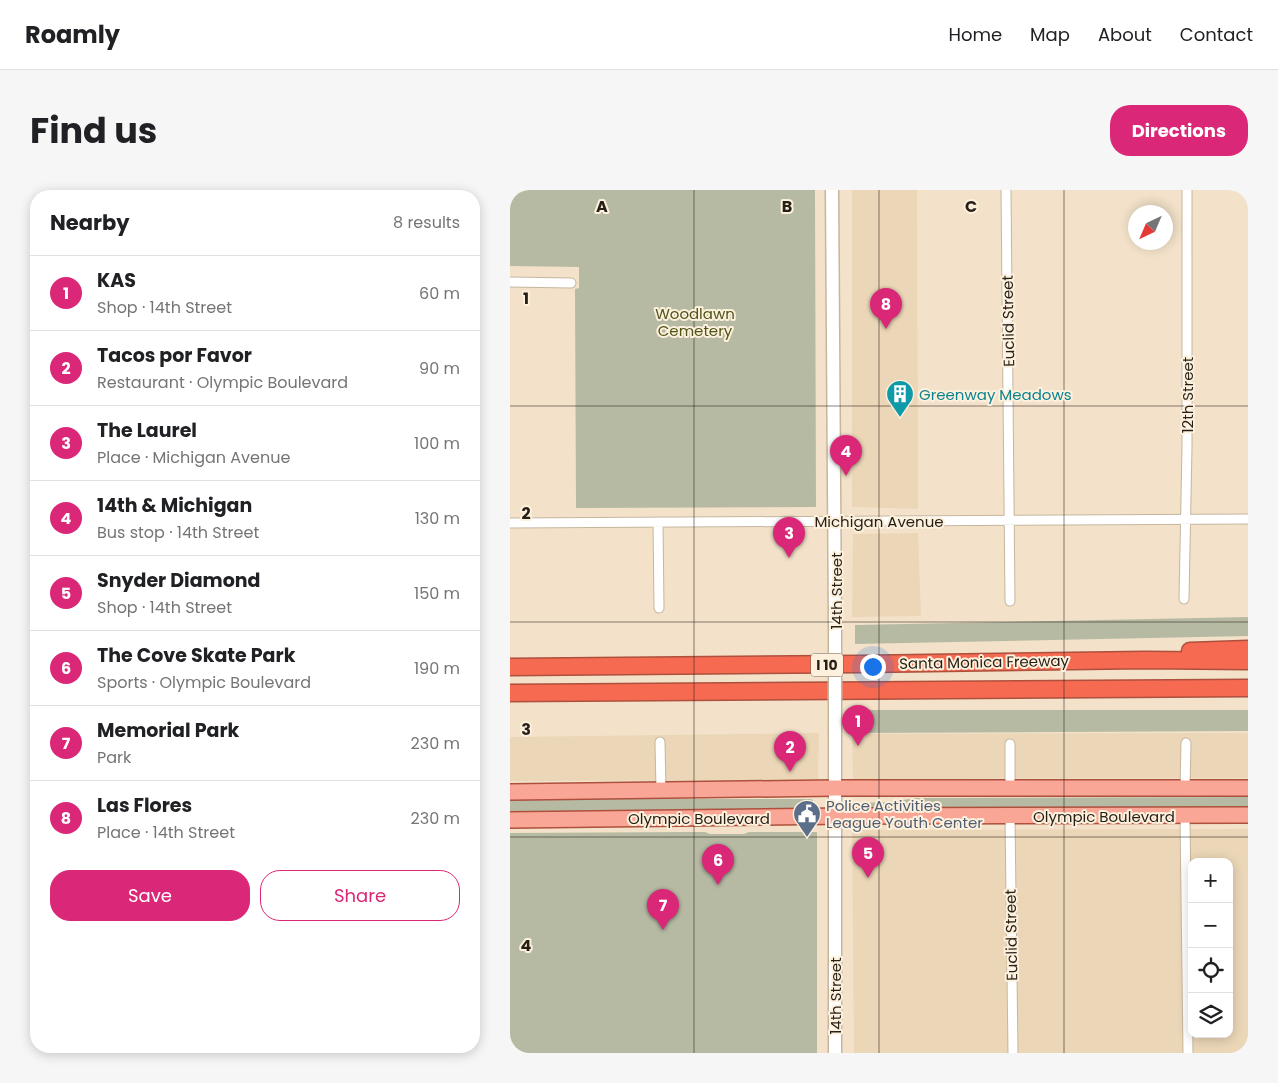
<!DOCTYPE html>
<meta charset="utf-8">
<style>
body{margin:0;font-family:Poppins,sans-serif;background:#f6f6f6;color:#202124}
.controls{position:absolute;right:15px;bottom:15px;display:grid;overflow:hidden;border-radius:10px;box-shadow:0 2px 12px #0003}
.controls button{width:45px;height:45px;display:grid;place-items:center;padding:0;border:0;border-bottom:1px solid #e0e0e0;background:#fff;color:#202124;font:25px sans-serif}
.compass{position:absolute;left:618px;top:15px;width:45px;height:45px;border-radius:50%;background:#fff;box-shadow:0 2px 12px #0003;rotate:224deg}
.you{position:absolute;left:362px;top:476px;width:18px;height:18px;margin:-12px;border:4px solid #fff;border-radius:50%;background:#1a73e8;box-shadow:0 0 0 8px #1a73e833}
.badge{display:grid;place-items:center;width:32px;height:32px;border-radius:50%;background:#db2777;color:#fff;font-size:16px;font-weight:700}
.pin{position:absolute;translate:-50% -41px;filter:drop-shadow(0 1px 2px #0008)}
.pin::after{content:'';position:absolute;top:26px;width:18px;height:15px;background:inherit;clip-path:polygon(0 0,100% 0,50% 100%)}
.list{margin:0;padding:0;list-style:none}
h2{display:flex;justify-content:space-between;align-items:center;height:65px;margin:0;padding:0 20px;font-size:21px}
h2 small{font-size:16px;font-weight:400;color:#757577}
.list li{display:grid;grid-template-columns:32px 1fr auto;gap:15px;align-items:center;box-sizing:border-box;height:75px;padding:0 20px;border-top:1px solid #e0e0e0}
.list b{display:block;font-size:19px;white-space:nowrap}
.list p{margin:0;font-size:16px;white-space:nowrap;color:#757577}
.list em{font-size:16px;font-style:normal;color:#757577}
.actions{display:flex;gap:10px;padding:15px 20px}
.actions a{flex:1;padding:11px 0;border:1px solid #db2777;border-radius:20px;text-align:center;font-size:18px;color:#db2777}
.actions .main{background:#db2777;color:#fff}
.icon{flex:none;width:28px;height:28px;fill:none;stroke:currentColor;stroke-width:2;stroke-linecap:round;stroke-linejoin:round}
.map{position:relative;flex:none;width:738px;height:863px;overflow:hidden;border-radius:20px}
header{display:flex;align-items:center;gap:30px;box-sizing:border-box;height:70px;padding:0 25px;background:#fff;border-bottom:1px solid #e0e0e0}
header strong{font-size:24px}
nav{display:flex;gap:28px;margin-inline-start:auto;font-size:18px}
.intro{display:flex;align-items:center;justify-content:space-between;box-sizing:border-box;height:120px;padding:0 30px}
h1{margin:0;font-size:35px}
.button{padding:12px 22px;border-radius:20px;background:#db2777;color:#fff;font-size:18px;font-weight:700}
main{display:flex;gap:30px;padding:0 30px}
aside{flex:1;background:#fff;border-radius:20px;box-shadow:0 2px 12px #0003}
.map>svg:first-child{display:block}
</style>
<header>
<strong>Roamly</strong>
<nav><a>Home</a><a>Map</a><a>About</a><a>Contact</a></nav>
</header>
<div class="intro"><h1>Find us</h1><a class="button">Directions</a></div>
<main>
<aside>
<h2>Nearby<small>8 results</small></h2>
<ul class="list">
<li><span class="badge">1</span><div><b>KAS</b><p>Shop · 14th Street</p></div><em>60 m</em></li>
<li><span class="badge">2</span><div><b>Tacos por Favor</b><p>Restaurant · Olympic Boulevard</p></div><em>90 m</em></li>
<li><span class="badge">3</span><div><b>The Laurel</b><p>Place · Michigan Avenue</p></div><em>100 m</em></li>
<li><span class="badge">4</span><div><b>14th &amp; Michigan</b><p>Bus stop · 14th Street</p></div><em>130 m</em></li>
<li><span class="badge">5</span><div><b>Snyder Diamond</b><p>Shop · 14th Street</p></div><em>150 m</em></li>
<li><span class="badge">6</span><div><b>The Cove Skate Park</b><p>Sports · Olympic Boulevard</p></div><em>190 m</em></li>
<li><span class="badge">7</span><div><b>Memorial Park</b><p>Park</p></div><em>230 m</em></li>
<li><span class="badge">8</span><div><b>Las Flores</b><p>Place · 14th Street</p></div><em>230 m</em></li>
</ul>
<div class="actions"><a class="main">Save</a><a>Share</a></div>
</aside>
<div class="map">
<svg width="738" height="863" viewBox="0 0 738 863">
<rect width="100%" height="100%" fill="#f3e2c9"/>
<path fill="#ebd6b7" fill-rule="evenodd" d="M342,0h65l1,319 -66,-2z
M408,343l3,83 -69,1 1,-83z
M309,543l-1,47 -308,1v-44z
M738,543v45l-395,1 -1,-45z
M738,639v224h-394l-2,-223zM682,672h37v172h-37z"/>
<path fill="#b6baa3" d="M0,0h305l1,317 -240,1 -1,-219 4,-1v-21l-69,-1z
M738,427v19l-393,8v-19z
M343,520h395v21l-395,2z
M738,607v14h-389v-8l30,-1 28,-4z
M0,609h300l3,1v7l-37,3 -266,4z
M180,642h15l5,2h34l5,-2h68v221h-307v-220z"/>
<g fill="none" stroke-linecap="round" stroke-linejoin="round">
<defs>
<path id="street" d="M496,0l4,411
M0,92l61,1
M148,332l1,86
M0,333l738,-4
M674,409l3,-152v-257
M150,552l1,48
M675,598l1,-45
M500,599v-45
M675,626l3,237
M500,627l3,236"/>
<path id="secondary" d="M322,0l3,436
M325,539v324"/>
<path id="primary" d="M0,602l325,-4h413
M0,630l340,-4 398,-1"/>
<path id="highway" d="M680,461l58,-2
M0,477l350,-3 285,-4 103,1
M0,503l738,-5"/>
</defs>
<use href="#street" stroke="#c6b69e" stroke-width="11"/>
<use href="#secondary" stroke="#c6b69e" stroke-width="15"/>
<use href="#primary" stroke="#ad503d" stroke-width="18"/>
<use href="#highway" stroke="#ad503d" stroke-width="19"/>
<use href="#street" stroke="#fff" stroke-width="9"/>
<use href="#secondary" stroke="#fff" stroke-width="12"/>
<use href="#primary" stroke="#faa697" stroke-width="15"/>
<use href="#highway" stroke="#f66a52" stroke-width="16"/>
<defs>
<path id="secondary-bridge" d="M325,539v-103"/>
</defs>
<use href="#secondary-bridge" stroke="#c6b69e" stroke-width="15" stroke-linecap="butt"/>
<use href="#secondary-bridge" stroke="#fff" stroke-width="12"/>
</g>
<path fill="none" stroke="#251f16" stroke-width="1" stroke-opacity="0.55" d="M184,0v863M369,0v863M554,0v863M0,216h738M0,432h738M0,647h738"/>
<defs>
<symbol id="building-pin" viewBox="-11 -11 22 30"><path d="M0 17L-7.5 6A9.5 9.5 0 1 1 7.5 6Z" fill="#0f9aa8" stroke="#fdf0dc"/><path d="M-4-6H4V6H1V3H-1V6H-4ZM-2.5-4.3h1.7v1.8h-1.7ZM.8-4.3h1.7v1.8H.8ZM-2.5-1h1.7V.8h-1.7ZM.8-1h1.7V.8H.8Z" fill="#fff"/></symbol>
<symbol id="civic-pin" viewBox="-11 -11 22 30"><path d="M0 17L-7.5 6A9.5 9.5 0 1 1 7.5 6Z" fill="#5c6f8a" stroke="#fdf0dc"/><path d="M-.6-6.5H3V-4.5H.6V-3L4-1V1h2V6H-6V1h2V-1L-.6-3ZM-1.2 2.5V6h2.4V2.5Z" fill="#fff"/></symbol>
</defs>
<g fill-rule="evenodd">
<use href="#building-pin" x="374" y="188" width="32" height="43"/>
<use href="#civic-pin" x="281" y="608" width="32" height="43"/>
</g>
<g text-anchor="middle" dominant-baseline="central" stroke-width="4" stroke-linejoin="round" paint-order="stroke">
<rect fill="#fdf0dc" stroke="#665e51" stroke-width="1" x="301" y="463.5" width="32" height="23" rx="4"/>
<g font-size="14" font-weight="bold" fill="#251f16">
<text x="317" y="475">I 10</text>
</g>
<g font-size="15" fill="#4e5518" stroke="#fdf0dc">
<text x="185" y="123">Woodlawn<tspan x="185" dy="17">Cemetery</tspan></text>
</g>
<g font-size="15" fill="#251f16" stroke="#fdf0dc">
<text transform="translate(498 131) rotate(-91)">Euclid Street</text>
<text transform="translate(677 205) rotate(-90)">12th Street</text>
<text x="369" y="331">Michigan Avenue</text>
<text transform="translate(326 401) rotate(-90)">14th Street</text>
<text transform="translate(474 472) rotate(-1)">Santa Monica Freeway</text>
<text x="594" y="626">Olympic Boulevard</text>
<text x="189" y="628">Olympic Boulevard</text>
<text transform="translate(501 745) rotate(-91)">Euclid Street</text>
<text transform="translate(325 806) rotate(-90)">14th Street</text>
</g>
<g font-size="15" fill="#0d838f" stroke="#fdf0dc" text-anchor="start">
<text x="409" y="204">Greenway Meadows</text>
</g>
<g font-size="15" fill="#4e5e75" stroke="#fdf0dc" text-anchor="start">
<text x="316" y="615">Police Activities<tspan x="316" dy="17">League Youth Center</tspan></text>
</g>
</g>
<g font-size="16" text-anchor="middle" font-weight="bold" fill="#251f16" stroke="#fdf0dc" stroke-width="4" stroke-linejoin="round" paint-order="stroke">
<text x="92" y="22">A</text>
<text x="277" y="22">B</text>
<text x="461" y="22">C</text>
<text x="16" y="114">1</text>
<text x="16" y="329">2</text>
<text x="16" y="545">3</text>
<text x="16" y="761">4</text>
</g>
</svg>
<div class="controls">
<button>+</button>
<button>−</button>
<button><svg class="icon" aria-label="locate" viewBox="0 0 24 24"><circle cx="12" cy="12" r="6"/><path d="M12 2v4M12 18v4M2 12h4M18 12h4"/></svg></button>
<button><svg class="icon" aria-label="layers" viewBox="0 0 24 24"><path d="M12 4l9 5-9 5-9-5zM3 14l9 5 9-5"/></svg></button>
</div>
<svg class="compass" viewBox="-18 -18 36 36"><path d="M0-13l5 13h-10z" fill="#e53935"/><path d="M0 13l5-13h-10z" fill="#757577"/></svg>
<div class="you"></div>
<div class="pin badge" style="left:348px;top:556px">1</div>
<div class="pin badge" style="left:280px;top:582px">2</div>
<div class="pin badge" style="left:279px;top:368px">3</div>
<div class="pin badge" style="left:336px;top:286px">4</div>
<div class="pin badge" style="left:358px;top:688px">5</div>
<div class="pin badge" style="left:208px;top:695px">6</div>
<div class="pin badge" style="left:153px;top:740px">7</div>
<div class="pin badge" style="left:376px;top:139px">8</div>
</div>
</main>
